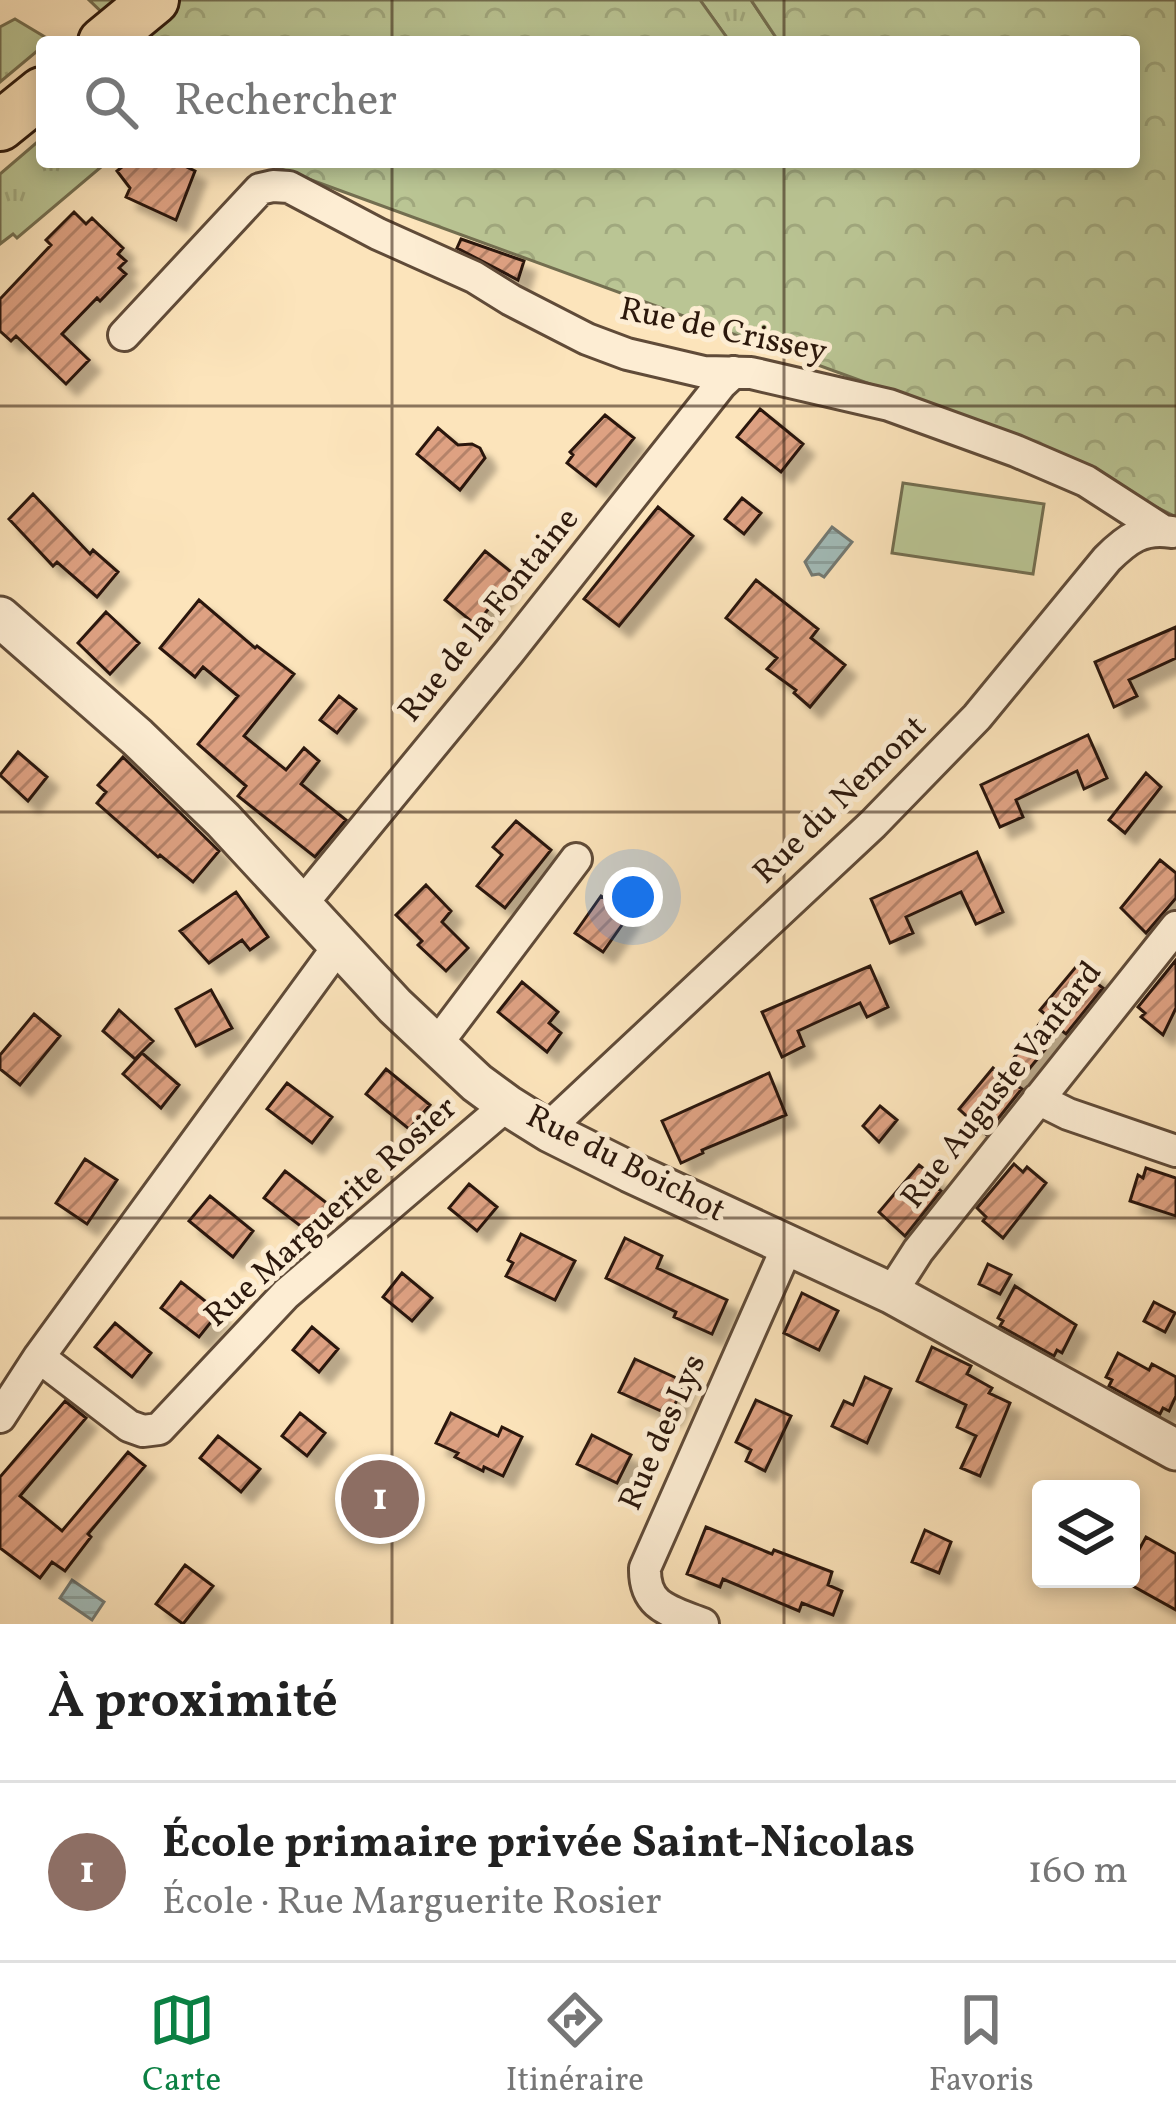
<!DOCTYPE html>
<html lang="fr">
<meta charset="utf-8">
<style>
body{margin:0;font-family:Vollkorn,serif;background:#f2f2f2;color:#222}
.controls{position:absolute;right:36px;bottom:36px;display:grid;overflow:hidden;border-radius:12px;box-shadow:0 6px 18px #0003}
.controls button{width:108px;height:108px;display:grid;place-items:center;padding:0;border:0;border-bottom:3px solid #e0e0e0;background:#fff;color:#222;font:60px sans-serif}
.you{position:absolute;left:633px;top:897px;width:42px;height:42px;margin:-30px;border:9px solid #fff;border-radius:50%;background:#1a73e8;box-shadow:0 0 0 18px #1a73e833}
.badge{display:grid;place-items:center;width:78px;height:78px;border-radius:50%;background:#0b8043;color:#fff;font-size:39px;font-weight:700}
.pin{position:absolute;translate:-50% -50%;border:6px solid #fff;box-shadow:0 3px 12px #0006}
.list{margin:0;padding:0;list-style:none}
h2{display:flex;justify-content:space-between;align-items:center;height:156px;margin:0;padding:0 48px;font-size:51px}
h2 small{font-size:39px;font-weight:400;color:#767676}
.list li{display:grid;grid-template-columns:78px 1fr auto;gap:36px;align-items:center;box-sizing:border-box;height:180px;padding:0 48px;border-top:3px solid #e0e0e0}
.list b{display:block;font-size:45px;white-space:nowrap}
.list p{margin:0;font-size:39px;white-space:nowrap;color:#767676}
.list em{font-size:39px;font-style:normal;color:#767676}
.icon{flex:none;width:66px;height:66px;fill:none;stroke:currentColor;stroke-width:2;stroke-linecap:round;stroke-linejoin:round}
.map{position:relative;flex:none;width:1176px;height:1624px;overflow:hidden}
.search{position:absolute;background:#fff;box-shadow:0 6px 18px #0003;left:36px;right:36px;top:36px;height:132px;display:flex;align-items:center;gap:30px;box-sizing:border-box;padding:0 42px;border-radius:12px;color:#767676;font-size:45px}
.sheet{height:336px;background:#fff}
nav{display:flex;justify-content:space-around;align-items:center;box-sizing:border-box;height:168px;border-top:3px solid #e0e0e0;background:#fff;font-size:33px;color:#767676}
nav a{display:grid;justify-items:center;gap:6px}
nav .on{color:#0b8043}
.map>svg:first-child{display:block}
</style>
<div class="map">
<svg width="1176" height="1624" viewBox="0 0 1176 1624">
<defs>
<pattern id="grass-tufts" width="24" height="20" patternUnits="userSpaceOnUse" patternTransform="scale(3)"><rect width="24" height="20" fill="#bac594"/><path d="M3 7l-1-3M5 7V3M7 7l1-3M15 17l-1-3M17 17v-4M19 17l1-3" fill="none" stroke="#a0a87e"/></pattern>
<pattern id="forest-crowns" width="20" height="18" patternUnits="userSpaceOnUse" patternTransform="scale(3)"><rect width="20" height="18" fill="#bac594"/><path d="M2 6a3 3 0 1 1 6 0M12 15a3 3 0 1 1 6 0" fill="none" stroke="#a0a87e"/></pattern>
<pattern id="water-rules" width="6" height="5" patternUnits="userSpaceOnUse" patternTransform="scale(3)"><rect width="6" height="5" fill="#a2bcb9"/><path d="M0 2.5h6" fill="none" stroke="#8ca19e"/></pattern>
<pattern id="building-hatch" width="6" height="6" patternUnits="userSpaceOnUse" patternTransform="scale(3)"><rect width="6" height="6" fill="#dea182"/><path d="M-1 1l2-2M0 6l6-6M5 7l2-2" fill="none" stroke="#b48269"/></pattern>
<filter id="shadow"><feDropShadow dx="11" dy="11" stdDeviation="3" flood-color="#0004"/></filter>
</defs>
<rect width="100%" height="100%" fill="#fce4bb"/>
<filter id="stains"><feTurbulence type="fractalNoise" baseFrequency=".00167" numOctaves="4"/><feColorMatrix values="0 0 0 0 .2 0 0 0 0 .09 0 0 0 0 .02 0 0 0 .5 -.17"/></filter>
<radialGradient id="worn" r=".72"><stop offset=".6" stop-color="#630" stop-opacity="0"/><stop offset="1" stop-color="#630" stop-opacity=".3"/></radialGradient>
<path fill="url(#grass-tufts)" stroke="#736e50" stroke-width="3" d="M700,0h51l28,42h-49z
M15,19l35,21 -8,2v5l-42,35v-55z
M42,138v24h65l-90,76 -4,-4 -13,10v-70z"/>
<path fill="url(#forest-crowns)" stroke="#736e50" stroke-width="3" d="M89,0h611l30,42h-597z
M751,0h425v517l-118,-60 -125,-50 -671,-245h872v-120h-355z"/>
<path fill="#bac594" stroke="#736e50" stroke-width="3" d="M903,483l141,21 -11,70 -141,-21z"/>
<path fill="url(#water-rules)" stroke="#737a74" stroke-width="3" d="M832,527l20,15 -28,35 -5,-3 -7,1 -7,-13z
M72,1580l32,22 -12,18 -32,-22z"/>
<path fill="url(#building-hatch)" stroke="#2c180c" stroke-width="3" filter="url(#shadow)" d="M128,162h48l19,9 -19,49 -50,-23 4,-9 -13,-17z
M74,212l12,12 6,-6 31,30 -5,6 8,7 -7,7 7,6 -26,27 -3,-3 -35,36 27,26 -23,24 -50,-48 -5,5 -11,-10v-32l51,-54 -5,-5z
M461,239l63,22 -6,19 -61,-32z
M760,409l43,35 -22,28 -44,-35z
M605,415l29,23 -38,48 -29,-23 6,-8 -3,-3z
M438,428l20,17 14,-1 8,4 5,10 -25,32 -43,-36z
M33,494l57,60 3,-4 25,22 -21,25 -40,-35 -4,4 -44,-47z
M742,498l19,15 -17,21 -19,-15z
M658,507l35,29 -74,90 -35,-27z
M485,551l30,24 -39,50 -31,-25z
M756,580l62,49 -7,9 34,27 -35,42 -16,-14 2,-3 -29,-21 10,-11 -51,-40z
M199,600l56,48 2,-2 37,28 -50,62 42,34 18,-22 15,13 -18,23 45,36 -31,37 -77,-61 8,-10 -48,-42 40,-48 -35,-29 -8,10 -35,-29z
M106,612l33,31 -29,31 -32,-31z
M1176,627v31l-47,22 8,16 -23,11 -19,-45z
M339,696l17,13 -19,24 -17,-13z
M1088,735l19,43 -23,11 -7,-18 -32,15 -29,14 7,17 -23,10 -19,-42z
M18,752l29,25 -19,24 -28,-26z
M123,757l96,94 -26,31 -33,-27 -2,2 -61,-54 9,-11 -8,-7z
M1146,773l15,14 -36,46 -16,-13z
M516,821l35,29 -46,58 -28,-22 25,-31 -9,-8z
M977,852l26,60 -27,12 -15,-32 -55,25 7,16 -23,10 -19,-44z
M1160,860l16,13v25l-30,35 -25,-25z
M426,885l25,26 -9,11 26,26 -22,23 -28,-26 4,-4 -26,-26z
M236,892l32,45 -18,13 -8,-10 -33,23 -29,-32z
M601,896l28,19 -26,37 -28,-19z
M1176,960v48l-13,27 -22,-18 4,-4 -7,-6z
M1080,962l19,15 -4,5 8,6 -37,46 -5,-4 -45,55 6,4 -2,2 -34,43 -27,-25 34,-41 8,7 45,-60 -6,-5z
M870,966l18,41 -21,10 -7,-14 -34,15 -28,13 6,15 -22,11 -20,-45z
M522,982l36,30 -9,11 12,10 -14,19 -49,-40z
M211,990l21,38 -36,18 -20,-37z
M119,1010l34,31 -18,18 -32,-28z
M34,1014l26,22 -40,49 -20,-16v-14z
M142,1053l37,32 -18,23 -38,-34z
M386,1069l44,36 -21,24 -43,-35z
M769,1073l17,42 -84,35 1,3 -22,10 -19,-42z
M287,1083l45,34 -20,26 -45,-34z
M880,1106l17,14 -18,22 -16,-16z
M85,1159l32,21 -30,44 -31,-21z
M1014,1164l9,8 4,-5 19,16 -43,55 -20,-17 3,-4 -9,-9z
M919,1165l19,15 -4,5 7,6 -36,45 -26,-24z
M1146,1168l30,10v38l-46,-15 8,-26 5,3z
M285,1171l43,33 -21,27 -43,-33z
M469,1184l28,23 -20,24 -28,-23z
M210,1196l43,35 -20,26 -44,-36z
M521,1234l54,27 -20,39 -49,-24 7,-13 -5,-3z
M625,1238l37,18 -5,12 70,32 -15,34 -38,-17 2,-5 -70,-34z
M988,1264l23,11 -11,19 -21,-10z
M402,1273l30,25 -20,23 -29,-24z
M181,1282l38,30 -20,25 -38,-29z
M1015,1286l61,39 -14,28 -5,-3 -3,6 -54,-30 3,-5 -5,-3z
M802,1293l36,18 -19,39 -35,-17z
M1154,1302l21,11 -10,19 -21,-11z
M115,1323l36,30 -19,24 -37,-30z
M312,1327l26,22 -19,23 -26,-22z
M932,1347l39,19 -4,8 25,14 -3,5 21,10 -30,73 -19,-8 15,-32 -19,-9 9,-22 -49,-24z
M1118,1353l31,17 3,-6 24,13v19l-7,15 -6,-3 -3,6 -51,-28 3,-6 -6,-3z
M635,1359l50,23 -15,33 -51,-23z
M865,1377l26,12 -24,54 -35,-17 12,-25 9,4z
M756,1400l35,16 -26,55 -19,-10 5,-11 -15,-8z
M65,1401l21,17 -66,78 42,35 66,-79 17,14 -57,68 3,3 -26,34 -13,-9 -12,16 -40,-30v-71z
M300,1413l25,20 -18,23 -25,-20z
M451,1413l47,23 4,-9 20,10 -19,39 -19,-9 -1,4 -28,-14 3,-4 -22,-10z
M592,1435l39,20 -14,28 -40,-19z
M218,1436l42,33 -19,23 -41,-34z
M706,1527l66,27 2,-4 58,22 -4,13 14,6 -9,24 -31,-12 -3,8 -76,-32 -3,8 -33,-13z
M925,1530l26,12 -12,31 -27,-11z
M1146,1537l30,17v56l-54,-30 9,-1v-15z
M185,1565l28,21 -30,38 -27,-20z"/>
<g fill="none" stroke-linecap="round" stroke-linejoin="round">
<defs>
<path id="minor" d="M124,335l136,-146 13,-3 16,1 89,47 96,43 37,23 76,39 40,15 77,18 47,1 138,32 127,46 70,30 76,49
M301,905l208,-253 212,-268 13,-12
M436,1045l140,-186
M1038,1099l30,15 108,37
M550,1132l8,-13 315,-295 104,-107 130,-158c20,-20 36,-32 65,-27
M891,1293l27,-42 258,-324
M39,1357l90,69 14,5 16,-2 127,-135 221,-189
M0,1417l39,-60 290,-398 11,-10
M703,1624c-32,-13 -59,-16 -58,-56l143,-323"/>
<path id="tertiary" d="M0,617l137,120 86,83 172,186 82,77 30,22 43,27 80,40 261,121 285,157"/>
<path id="primary" d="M103,42l51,-42
M0,126l42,-34"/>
</defs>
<use href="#minor" stroke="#604b38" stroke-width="36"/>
<use href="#tertiary" stroke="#604b38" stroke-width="45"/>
<use href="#primary" stroke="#2c180c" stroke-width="54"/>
<use href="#minor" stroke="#fdedd3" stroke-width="30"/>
<use href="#tertiary" stroke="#fdedd3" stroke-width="39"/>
<use href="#primary" stroke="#fce4bb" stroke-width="48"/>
</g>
<path fill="none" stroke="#2c180c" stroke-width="3" stroke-opacity="0.55" d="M392,0v42M784,0v42M392,162v1462M784,162v1462M0,406h1176M0,812h1176M0,1218h1176"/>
<g text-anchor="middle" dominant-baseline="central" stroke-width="10" stroke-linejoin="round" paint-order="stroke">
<g font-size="33" fill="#2c180c" stroke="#fdedd3">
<text transform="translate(723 332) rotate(12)">Rue de Crissey</text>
<text transform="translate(490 616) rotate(-51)">Rue de la Fontaine</text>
<text transform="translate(841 801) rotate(-44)">Rue du Nemont</text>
<text transform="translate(1003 1086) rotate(-52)">Rue Auguste Vantard</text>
<text transform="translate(625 1165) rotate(27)">Rue du Boichot</text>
<text transform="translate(332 1213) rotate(-42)">Rue Marguerite Rosier</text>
<text transform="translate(664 1433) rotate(-66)">Rue des Lys</text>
</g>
</g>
<rect width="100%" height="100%" filter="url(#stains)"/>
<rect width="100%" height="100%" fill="url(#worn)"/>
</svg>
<div class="controls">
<button><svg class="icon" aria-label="layers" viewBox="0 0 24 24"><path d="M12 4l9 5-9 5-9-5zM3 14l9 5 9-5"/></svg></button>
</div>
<div class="you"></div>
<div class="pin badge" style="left:380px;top:1499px;background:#8d6e63">1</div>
<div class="search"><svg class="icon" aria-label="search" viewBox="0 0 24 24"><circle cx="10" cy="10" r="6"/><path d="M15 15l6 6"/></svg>Rechercher</div>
</div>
<section class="sheet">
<h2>À proximité<small></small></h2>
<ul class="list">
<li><span class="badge" style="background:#8d6e63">1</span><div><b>École primaire privée Saint-Nicolas</b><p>École · Rue Marguerite Rosier</p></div><em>160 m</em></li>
</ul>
</section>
<nav>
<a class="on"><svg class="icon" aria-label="map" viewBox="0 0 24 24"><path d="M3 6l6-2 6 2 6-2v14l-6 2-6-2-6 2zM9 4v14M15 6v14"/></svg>Carte</a>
<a><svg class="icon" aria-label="directions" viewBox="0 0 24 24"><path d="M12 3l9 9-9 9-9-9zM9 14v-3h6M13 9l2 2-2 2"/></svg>Itinéraire</a>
<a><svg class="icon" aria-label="saved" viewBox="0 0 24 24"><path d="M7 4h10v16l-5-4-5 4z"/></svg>Favoris</a>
</nav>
